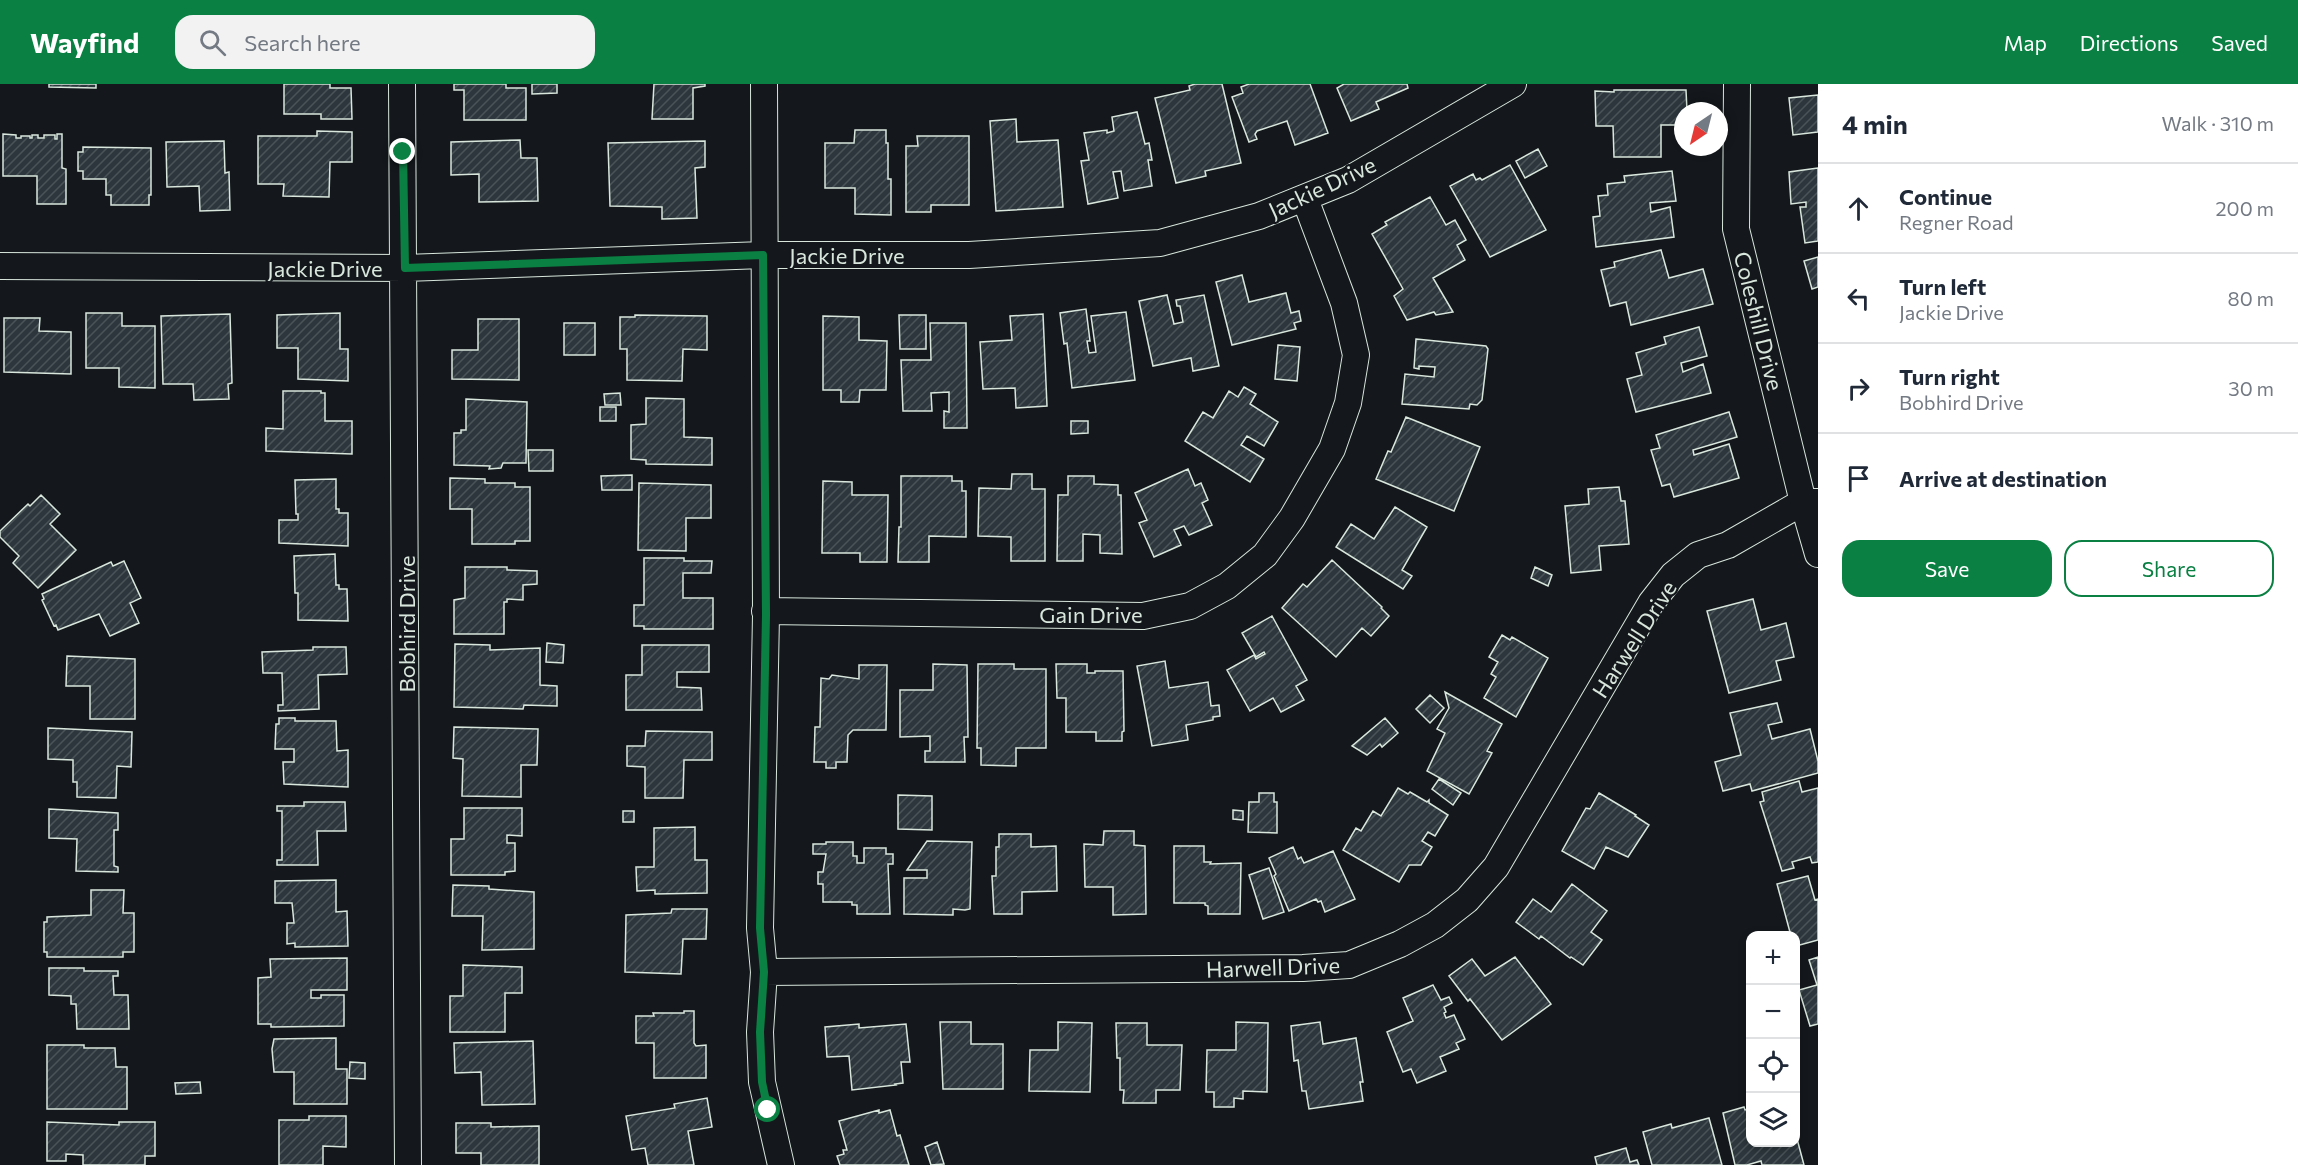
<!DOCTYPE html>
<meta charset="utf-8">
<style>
body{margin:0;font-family:Commissioner,sans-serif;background:#f2f2f3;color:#1f2937}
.controls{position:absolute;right:18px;bottom:18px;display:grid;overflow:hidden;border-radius:12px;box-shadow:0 3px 9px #0003}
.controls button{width:54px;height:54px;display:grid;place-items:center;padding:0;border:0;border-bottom:2px solid #e0e1e3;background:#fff;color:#1f2937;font:30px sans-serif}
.compass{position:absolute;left:1674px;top:18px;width:54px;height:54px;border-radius:50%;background:#fff;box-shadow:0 3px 9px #0003;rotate:215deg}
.stop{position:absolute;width:18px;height:18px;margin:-14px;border:4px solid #0b8043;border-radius:50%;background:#fff}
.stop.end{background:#0b8043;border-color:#fff;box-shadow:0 2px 6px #0008}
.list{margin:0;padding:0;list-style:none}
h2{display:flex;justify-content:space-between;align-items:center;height:78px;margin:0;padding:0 24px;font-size:26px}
h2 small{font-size:20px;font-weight:400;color:#747a83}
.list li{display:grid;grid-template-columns:39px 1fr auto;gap:18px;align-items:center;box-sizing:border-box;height:90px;padding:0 24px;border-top:2px solid #e0e1e3}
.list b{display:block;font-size:22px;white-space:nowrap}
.list p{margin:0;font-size:20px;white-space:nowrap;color:#747a83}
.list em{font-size:20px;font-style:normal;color:#747a83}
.actions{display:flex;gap:12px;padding:18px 24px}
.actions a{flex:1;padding:14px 0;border:2px solid #0b8043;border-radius:18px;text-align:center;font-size:21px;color:#0b8043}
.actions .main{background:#0b8043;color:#fff}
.icon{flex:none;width:33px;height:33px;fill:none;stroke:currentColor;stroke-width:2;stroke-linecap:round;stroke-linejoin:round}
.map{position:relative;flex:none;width:1818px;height:1081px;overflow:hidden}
header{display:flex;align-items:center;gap:36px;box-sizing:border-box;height:84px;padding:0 30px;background:#0b8043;color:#fff}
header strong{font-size:28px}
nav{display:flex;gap:33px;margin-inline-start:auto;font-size:21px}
.search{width:420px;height:54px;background:#f2f2f3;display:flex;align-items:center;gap:15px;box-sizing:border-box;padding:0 21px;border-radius:18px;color:#747a83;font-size:22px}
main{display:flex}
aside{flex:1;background:#fff}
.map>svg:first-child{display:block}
</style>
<header>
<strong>Wayfind</strong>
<div class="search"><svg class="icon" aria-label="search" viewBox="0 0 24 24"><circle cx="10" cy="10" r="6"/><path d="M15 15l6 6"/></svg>Search here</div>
<nav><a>Map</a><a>Directions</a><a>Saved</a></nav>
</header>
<main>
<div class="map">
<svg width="1818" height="1081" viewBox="0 0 1818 1081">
<defs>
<pattern id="building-hatch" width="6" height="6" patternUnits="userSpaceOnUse" patternTransform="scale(1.5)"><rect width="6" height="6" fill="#2c363c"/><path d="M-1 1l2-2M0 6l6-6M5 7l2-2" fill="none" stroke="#4a5358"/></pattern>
</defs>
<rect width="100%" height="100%" fill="#14181c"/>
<path fill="url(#building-hatch)" stroke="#d8e6dc" stroke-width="1.5" d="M49,0h47v4l-47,-1z
M284,0h46v4h21l1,31h-31v-5h-37z
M454,0h52v4h20v32h-62v-30h-10z
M532,0h25v9l-25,1z
M654,0h51v2l-12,2v31h-41z
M1195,0h27l19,79 -36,8 1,5 -30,7 -21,-85 35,-8 -1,-4z
M1249,0h61l18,49 -33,12 -8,-24 -30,10 -2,3 2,5 -8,3 -17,-45 11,-4 -2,-6z
M1344,0h63l1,4 -32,14 3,7 -28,12 -14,-33z
M1614,6h72l1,21h-4v14h-22v32h-47l-1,-31h-17l-1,-35 19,1z
M1818,11v37l-25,3 -4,-37z
M1137,28l8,32 4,-1 3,17h-4l4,26 -28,5 -3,-20 -8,1 5,26 -30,6 -7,-43 8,-1 -5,-27 23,-3v3l7,-2 -2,-14z
M1016,35l1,23 41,-2 5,67 -67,4 -6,-90z
M855,46h31v13h2v36h3v36l-36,-1v-26h-30v-45h29z
M317,47l35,1v30h-22l-1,35 -46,-1 1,-12h-26v-48h59z
M3,50l13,1v3h5v-2h9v2h2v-3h6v3h6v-3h11v4h2v-5h5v34l4,1v35h-29v-28h-34z
M917,52h52v69h-38v7h-25v-66h12z
M520,56l1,18h16l1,43 -59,1v-28l-28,1v-33z
M224,57l1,32 4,-1 1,38 -30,1 -1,-25 -32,1 -1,-45z
M705,57v26l-10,1 2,50 -35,1v-12l-52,-1 -2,-63z
M83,63l68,1v47h-2v10h-38v-10h-5v-16h-23v-8h-5v-19h5z
M1538,65l9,17 -22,12 -9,-17z
M1510,81l36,65 -56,27 -40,-71 23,-12 3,6 4,-2 2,2z
M1818,84v73l-13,2 -5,-36h6v-5l-15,2 -2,-32z
M1672,87l4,30 -26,2 1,9 19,-5 4,30 -78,10 -3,-30 7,-1 -2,-20 10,-1 -1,-11 18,-2 -1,-6z
M1430,113l16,28 9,-5 11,20 -9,5 8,15 -32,18 20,34 -17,3 -2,-3 -27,8 -13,-24 9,-7 -31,-55 15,-9 -2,-3z
M1661,166l8,28 34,-9 10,35 -82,21 -5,-23 -16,4 -9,-36 14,-3 -1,-5z
M1818,173v30l-6,2 -8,-28z
M1242,191l7,27 37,-9 5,20 8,-2 2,10 -7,2 2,6 -64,16 -16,-63z
M1167,211l7,29 9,-2 -3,-16h-3l-1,-6 28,-5 15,71 -26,5 -2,-13 -38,8 -14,-65z
M1086,225l4,32h-3l2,12 7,-1 -5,-36 35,-4 9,68 -63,8 -5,-45 -3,1 -4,-31z
M86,229h36v13h33v62l-36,-1v-19h-33z
M340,229v36h8v32l-50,-2v-31h-21v-33z
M230,230l2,69 -4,1 1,15 -35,1 -1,-16h-30l-2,-68z
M1043,230l4,92 -31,2 -1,-20 -32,1 -3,-47 32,-2 -2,-24z
M635,231l72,1v34l-24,-1 -1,32 -55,-1v-31h-7v-32h15z
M899,231h27v34h-26z
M823,232l36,1v23l28,1 -1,49h-26l-1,12h-18v-12h-18z
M4,234h36l-1,13 32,1v42l-67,-2z
M478,235h41v61l-67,-1v-29h26z
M564,239h31v32h-31z
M930,239h36l1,105h-23v-17l5,1v-20l-18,1 1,18h-29l-2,-51h30z
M1699,243l8,29 -26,7 2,9 20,-8 8,29 -75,19 -9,-33 15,-4 -6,-22 30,-9 -2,-7z
M1416,255l70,7 2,3 -6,51 -5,5 -7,-1 -1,5 -67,-5 3,-30 29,3 1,-10 -16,-1v3l-5,-1z
M1278,261l22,2 -3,34 -22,-2z
M1244,303l12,7 -6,10 28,18 -14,24 -17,-10 -6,9 23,14 -14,23 -65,-41 18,-29 10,6 16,-27 9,6z
M283,307h38v2h4v28h27v33l-86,-3v-23l17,1z
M620,309l1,12h-16l-1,-11z
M646,314l38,1v38l28,1v27l-66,-1v-4l-15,-1v-34l15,-1z
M466,315l61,3 -1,61h-23l-2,5 -12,1 1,-3 -36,-1v-32h7v-3h5z
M600,323h16v14h-16z
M1729,328l8,25 -44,13 1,5 35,-11 10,34 -65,19 -4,-13 -8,2 -11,-36 9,-2 -4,-13z
M1406,333l74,30 -26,64 -78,-32 12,-28 3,1z
M1071,337h17v12l-17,1z
M528,366h25v21h-24z
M1188,385l7,17 6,-3 7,17 -6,3 10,22 -23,10 -5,-9 -10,4 7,15 -27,12 -15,-34 8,-3 -12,-27z
M1012,390h20v15h13v72h-34v-24l-33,-1 1,-48 32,1z
M632,391v15h-30l-1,-14z
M901,392h51v5h10v10h4v46l-37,-1v26h-31l1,-35h2z
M1068,392h26v8l24,1v10h3l1,59 -22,-1v-18l-17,-1v27h-26l1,-66h10z
M450,394l35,1v4h30v4h15v54h-15v3h-43v-35h-22z
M336,395v30h3v4h9v33l-69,-3v-23h19v-6h-2l-1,-34z
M823,397l29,1v13h36l-1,67h-27v-9h-38z
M639,399l72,2v33h-25v33l-48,-1z
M1619,403l2,14h4l4,43 -30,2 2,24 -30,3 -6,-67 24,-2 -1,-15z
M41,411l19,19 -10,10 26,26 -38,38 -25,-25 6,-7 -19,-19v-6l28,-27 2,2z
M1395,423l32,20 -25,43 10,6 -9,13 -67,-42 15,-23 23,15z
M335,470l1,31h3v4h8l1,32 -50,-1v-27h-3l-1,-37z
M644,474h40v3h28l-1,12h-28v25h30v31h-69v-3h-10v-21h10z
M1332,476l50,47 -1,1 8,8 -18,20 -9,-8 -26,29 -54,-49 21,-24 4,3z
M124,477l17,37 -11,5 9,20 -29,13 -11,-22 -41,16 -2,-5 -2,1 -12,-26 2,-1 -2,-5 69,-32 2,4z
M465,483h42v3l30,1v13l-14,1v15l-16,-1v3h-3v32h-50v-34l11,-2z
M1535,483l17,8 -4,11 -17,-8z
M1753,515l8,31 25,-7 8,34 -18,4 5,19 -52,13 -22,-82z
M1272,532l35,64 -11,6 8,14 -23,12 -8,-14 -23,13 -23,-41 27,-15 2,4 9,-5 -1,-2 -8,5 -14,-24z
M1502,551l8,5 2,-3 36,21 -32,59 -32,-19 12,-21 -5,-3 7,-12 -9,-5z
M547,559l17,2 -1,18 -17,-1z
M455,560l35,1v5l50,-2v37l17,1v20l-33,-1 -1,4 -69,-2z
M642,561h67v27h-32v15l24,1 1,22h-76v-35h16z
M313,563h33l1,27 -29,1 1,34 -41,2v-6h5l-1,-32h-19l-1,-21 51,-2z
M67,572l68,3v60h-45v-33h-24z
M1165,577l4,27 39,-6 3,24 8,-1 1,11 -7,1v3l-27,5 2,15 -36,6 -15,-80z
M933,580l34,1 1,72h-4l1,25h-40v-11h5v-15l-30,1v-47h33z
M978,580h36v5h32v79h-30v18l-35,-1v-17h-4z
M1056,580h31v9h8v-2h28l1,60 -2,1v9h-26v-9h-30v-34h-9z
M859,581h28l-1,65h-33l-5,5 -1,27h-11v6h-10v-6h-12l1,-35h5l1,-49 8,1 3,-4 27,4z
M1445,608l57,32 -15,27 5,2 -23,41 -42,-23 18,-38 -8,-4 12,-21z
M1430,611l14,13 -14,15 -14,-14z
M1777,619l5,19 -14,3 4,14 38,-10 8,32v12l-66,18 -2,-7 -27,7 -8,-29 26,-7 -11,-42z
M279,634h16v3h41l1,30 11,-1v37l-64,-3 -1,-22h11v-13h-19l1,-25h3z
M1385,634l13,15 -16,14 -2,-3 -13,11 -15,-9z
M454,643l84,2 -1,36h-16v32l-59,-1 1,-37 -10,-1z
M48,644l84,4 -1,35 -14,-1 -1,32 -39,-1v-15h-4v-22l-25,-1z
M646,647l66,1v28h-28l-1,38h-38v-31l-18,-1v-20h18z
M1439,695l22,14 -8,12 -21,-16z
M1799,697l3,11 16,-4v74l-6,1 -2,-6 -18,5 2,6 -12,3 -22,-69 4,-1 -2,-9z
M1398,704l10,6 2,-2 17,10 2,-2v3l19,12 -13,21 -7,-4 -6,9 10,6 -11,18h-12l-10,17 -56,-32 13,-22 5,3 12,-20 8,5z
M1259,709h15v9h3v31l-29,-1 1,-30h10z
M1599,709l37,22 -1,1 14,9 -21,32 -22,-10 -12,22 -32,-18 24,-43 4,1z
M898,711l34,1v34l-34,-1z
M304,718h41l1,29h-29l1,34h-41v-5h5v-49h-5v-5h27z
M464,724h58v28l-15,-1v8h8v28l-10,1v3h-54v-36h13z
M49,725l69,4v17h-4v36l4,1v5l-42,-1 1,-32 -28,-1z
M1233,726l10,1v9l-10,-1z
M623,727h11v11h-11z
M695,743v33h12v33l-52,1v-4l-18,1 -1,-24h18v-39z
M1104,747h30v14l11,1 1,68 -33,1v-28h-28l-1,-43 19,1z
M999,750h32v13l25,-1 1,45 -35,1v22h-28l-2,-38h4v-29h3z
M927,757l45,1 -2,67 -5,1 -12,-1v6l-49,-1v-36h23v-8h-20z
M826,758h27v14h4v7h7v-15h22v6h7v10h-5l2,50h-33v-9h-5v-3h-29v-18h-5v-12h5l3,-18h-13v-10h13z
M1174,762h30v16h7l-1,2 31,-1 -1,51h-32v-8l-3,-1v-2h-31z
M1293,763l5,12 3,-2 3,6 29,-12 22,48 -30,13 -4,-11 -3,1 -2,-3 -27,12 -15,-35 2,-2 -7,-16z
M1269,784l15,44 -21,7 -14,-44z
M1808,792l7,24 3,-1v41l-22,6v-10h-5l-14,-52z
M336,796v32l11,-1 1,35 -53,1v-4l-8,1v-21h7l-2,-20h-17v-22z
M1572,800l35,27 -16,21 11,8 -19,25 -12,-8 -1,1 -29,-22 -2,3 -23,-17 17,-23 18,13z
M453,801l36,1v3l45,3v57l-52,1 1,-34h-31z
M91,806h33l-1,23h11v39h-11v5h-76v-5h-3v-30h3v-5l44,-2z
M672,825h35l-1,30h-23l-2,35 -56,-2 1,-57 45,-2z
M1515,873l36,47 -49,36 -32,-41 -2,2 -19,-25 23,-17 13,17z
M1818,873v67l-8,2 -11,-36 18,-5 -8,-25z
M347,874v32h-36v8h10v-3h23v31l-73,1v-3h-13v-46l13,-1 -1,-18z
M463,881l59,2v26h-17v39h-55v-36h13z
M49,884h35v3h34v5h-5l1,19h14l1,34h-52l-1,-25h-5v-8l-22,-1z
M1433,901l8,15 8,-3 3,6 -8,4 2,5 -2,1 2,5 8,-3 11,24 -9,4 3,6 -19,8 6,14 -29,12 -6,-14 -8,3 -16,-40 26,-11 -10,-23z
M684,927h10v32l2,3 10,-1v33h-52v-35h-18v-27h18l-1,-3h31z
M940,938h31v22h32v45h-60z
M1058,938l34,1 -2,69 -61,-1 1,-41h28z
M1236,938l32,1 -1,69 -24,-1v8l-9,-1v9h-20v-15h-8l1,-42h29z
M1320,938l3,22 33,-6 7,44h-3l3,19 -54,8 -3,-18h-4l-4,-31 -4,1 -3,-35z
M1116,939h31v22h35l-2,45h-24v13h-33l1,-13h-4v-32h-3z
M859,940v4l47,-4 4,38h-9l2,21 -8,1 1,1 -44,5 -3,-34 -22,1 -2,-30z
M336,954v31h11v35h-53v-32h-20l-2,-23 2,-10z
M533,957l2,63 -53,1 -1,-33 -26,1 -1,-30z
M47,961h37v3h31l1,19h11v42h-80z
M350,978l15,1v16l-16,-1z
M200,998l1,11 -25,1 -1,-11z
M707,1014l5,29 -24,4 6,34h-46l-3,-17 -13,2 -6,-34 49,-8 -1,-4z
M1744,1023l1,3 5,-1v33h46v-7l8,30h-42l-1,-4 -14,4h-12l-12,-52z
M879,1026v3l11,-3 7,26 3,-1 9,30h-69l-3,-9 7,-2 -1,-4h4l-8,-29z
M309,1032h37v31l-23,-1v19h-44v-45h30z
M1709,1034l13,47h-70l-9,-33 28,-8 1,4z
M47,1038l72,3v-3h36v34h-10v9h-62v-10l-17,-1v7h-19z
M456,1039h35v4l48,-1v39h-58v-12h-25z
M937,1058l7,22 -13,1 -6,-18z
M1626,1064l4,14 7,-2 2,5h-42l-2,-8z"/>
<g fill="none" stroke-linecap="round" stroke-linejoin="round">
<defs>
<path id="street" d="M402,0l6,1081
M764,0l2,531 -6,313 4,44 -4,60 2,50 19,83
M1737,0l-1,145 67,273 15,52
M0,182l405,2 358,-13h206l191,-12 99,-27 89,-36 165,-96
M765,527l378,5 47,-10 37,-20 38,-31 27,-37 40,-69 16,-46 8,-48 -12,-52 -39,-104
M764,888l539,-4 46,-3 51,-21 35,-19 32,-25 29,-33 155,-264 22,-28 25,-20 30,-10 75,-43h15"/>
</defs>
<use href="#street" stroke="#d8e6dc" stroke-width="28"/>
<use href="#street" stroke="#14181c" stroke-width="26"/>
</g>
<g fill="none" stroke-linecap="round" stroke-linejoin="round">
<path stroke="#0b8043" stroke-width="8" d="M403,68l2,116 358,-13 3,360 -6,313 4,44 -4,60 2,50 6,28"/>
</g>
<g text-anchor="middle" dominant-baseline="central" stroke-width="4.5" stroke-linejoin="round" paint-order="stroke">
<g font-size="22" fill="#d8e6dc" stroke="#14181c">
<text transform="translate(1322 103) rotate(-25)">Jackie Drive</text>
<text x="847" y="171">Jackie Drive</text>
<text x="325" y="184">Jackie Drive</text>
<text transform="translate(1759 237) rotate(76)">Coleshill Drive</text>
<text x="1091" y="530">Gain Drive</text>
<text transform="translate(406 540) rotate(-90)">Bobhird Drive</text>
<text transform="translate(1634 555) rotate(-57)">Harwell Drive</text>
<text transform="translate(1273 883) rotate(-2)">Harwell Drive</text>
</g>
</g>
</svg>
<div class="controls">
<button>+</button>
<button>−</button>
<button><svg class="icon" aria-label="locate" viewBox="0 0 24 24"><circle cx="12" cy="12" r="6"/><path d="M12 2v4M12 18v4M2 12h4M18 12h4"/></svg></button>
<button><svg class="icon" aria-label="layers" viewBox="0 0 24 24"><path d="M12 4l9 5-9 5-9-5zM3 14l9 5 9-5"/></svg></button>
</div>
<svg class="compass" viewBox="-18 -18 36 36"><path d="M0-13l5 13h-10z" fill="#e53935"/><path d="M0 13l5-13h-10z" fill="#747a83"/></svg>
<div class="stop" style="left:768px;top:1026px"></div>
<div class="stop end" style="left:403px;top:68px"></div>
</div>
<aside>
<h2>4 min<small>Walk · 310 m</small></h2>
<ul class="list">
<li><svg class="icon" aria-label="ahead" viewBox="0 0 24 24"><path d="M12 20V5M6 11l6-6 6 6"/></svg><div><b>Continue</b><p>Regner Road</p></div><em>200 m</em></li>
<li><svg class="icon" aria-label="left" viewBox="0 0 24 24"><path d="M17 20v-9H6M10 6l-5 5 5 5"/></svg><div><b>Turn left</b><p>Jackie Drive</p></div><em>80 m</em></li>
<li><svg class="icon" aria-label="right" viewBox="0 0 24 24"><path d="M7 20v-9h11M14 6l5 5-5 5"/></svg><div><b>Turn right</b><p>Bobhird Drive</p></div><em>30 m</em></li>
<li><svg class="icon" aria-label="arrive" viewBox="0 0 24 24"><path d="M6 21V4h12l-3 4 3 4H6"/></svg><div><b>Arrive at destination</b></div></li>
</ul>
<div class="actions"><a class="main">Save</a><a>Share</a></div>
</aside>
</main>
